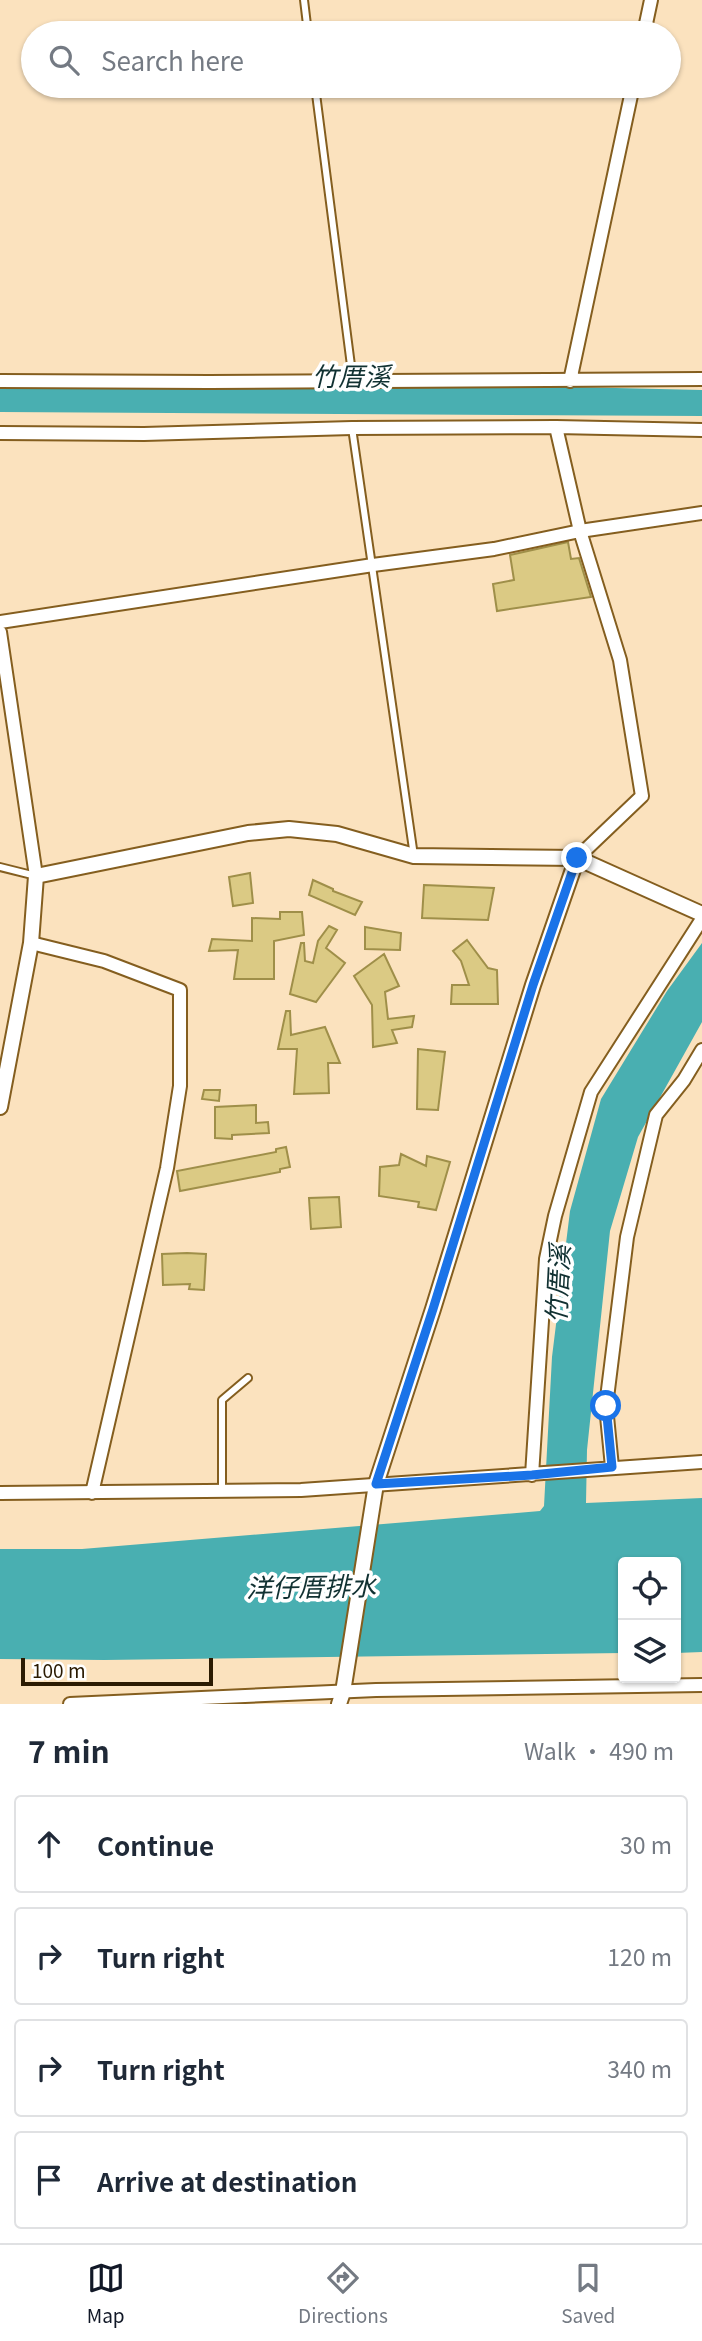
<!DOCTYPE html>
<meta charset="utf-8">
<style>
body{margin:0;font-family:Georgia,"Noto Sans TC",serif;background:#f6f6f7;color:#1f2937}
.controls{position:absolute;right:21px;bottom:21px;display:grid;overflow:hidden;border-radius:7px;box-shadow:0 2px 5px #0004}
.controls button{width:63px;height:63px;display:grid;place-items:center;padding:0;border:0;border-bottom:2px solid #e0e1e3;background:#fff;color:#1f2937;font:35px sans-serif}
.scale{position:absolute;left:21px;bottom:18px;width:192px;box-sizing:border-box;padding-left:7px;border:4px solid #2b1b02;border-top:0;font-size:19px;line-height:24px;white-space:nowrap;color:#2b1b02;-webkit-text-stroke:5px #fff;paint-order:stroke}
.stop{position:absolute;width:21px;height:21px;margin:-16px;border:5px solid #1a73e8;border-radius:50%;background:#fff}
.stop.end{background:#1a73e8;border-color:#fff;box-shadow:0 2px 7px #0008}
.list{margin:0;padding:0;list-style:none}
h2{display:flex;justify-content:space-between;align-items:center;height:91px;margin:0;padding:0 28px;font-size:30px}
h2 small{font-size:23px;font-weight:400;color:#747a83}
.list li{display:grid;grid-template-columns:46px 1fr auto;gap:21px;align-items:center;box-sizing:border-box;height:98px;margin:0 14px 14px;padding:0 14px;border:2px solid #e0e1e3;border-radius:7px}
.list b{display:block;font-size:26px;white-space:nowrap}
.list em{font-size:23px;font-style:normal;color:#747a83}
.icon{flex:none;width:38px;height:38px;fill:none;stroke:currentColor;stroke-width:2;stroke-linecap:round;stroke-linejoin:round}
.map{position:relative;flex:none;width:702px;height:1704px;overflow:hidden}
.search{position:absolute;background:#fff;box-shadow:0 2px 5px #0004;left:21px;right:21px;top:21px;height:77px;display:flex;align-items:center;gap:18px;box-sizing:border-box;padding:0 24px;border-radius:38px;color:#747a83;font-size:26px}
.sheet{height:539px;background:#fff}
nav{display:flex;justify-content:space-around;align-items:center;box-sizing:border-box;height:98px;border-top:2px solid #e0e1e3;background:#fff;font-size:19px;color:#747a83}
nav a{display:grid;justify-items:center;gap:4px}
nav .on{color:#111827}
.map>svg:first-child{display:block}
</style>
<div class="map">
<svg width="702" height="1704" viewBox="0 0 702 1704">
<rect width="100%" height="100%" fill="#fbe2be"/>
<path fill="#49afb1" d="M0,381l358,1 344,8v26l-702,-4z
M702,943v79l-64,115 -28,94 -23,219 -1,53 116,-5v154l-26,1v-91h-53v91l-519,7 -104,-1v-110h82l458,-38 4,-5 8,-149 18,-146 31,-112 66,-108z"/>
<path fill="#dbca84" stroke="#9f8f49" stroke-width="2" d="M568,542l3,17 8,-1 12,39 -94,14 -4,-27 21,-4 -4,-25z
M250,873l3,30 -20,3 -4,-29z
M313,880l20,9v2l29,11 -7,13 -46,-20z
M424,885l70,3 -6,32 -66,-2z
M280,912h22l2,23 -30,6v38h-40l4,-29 -29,1 3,-12 40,2v-23l28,1z
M329,926l8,4 -11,18 19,15 -29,39 -26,-8 11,-51h3l1,18 8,2 5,-22z
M365,927l36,6 -1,17 -35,-1z
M467,940l21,28 9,2 1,34h-47l1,-19h17l-8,-24 -8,-10z
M384,954l15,32 -14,6 3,27 26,-3 -2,11 -20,3 5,13 -24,4 -1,-42 -18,-29z
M286,1011h4l1,24 34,-8 15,36h-12l1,30 -35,1 3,-45h-19z
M418,1049l27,3 -7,58 -21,-1z
M204,1090h16l-1,11 -17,-2z
M256,1105v18l12,-1 1,11 -37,2v4l-17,-1v-31z
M286,1147l4,20 -10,2v3l-100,19 -3,-20 99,-19v-3z
M401,1154l25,12 1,-10 23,6 -14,48 -18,-3 1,-5 -40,-6 1,-29 19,-2z
M339,1197l2,30 -30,2 -2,-31z
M187,1253l19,1 -2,36 -15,-1 1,-5 -27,1 -1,-31z"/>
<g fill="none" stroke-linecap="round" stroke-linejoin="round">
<defs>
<path id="service" d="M304,0l4,33
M315,86l38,295
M352,428l62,428
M0,867l36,9
M222,1491v-91l26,-22"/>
<path id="minor" d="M644,33l7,-33
M0,381l209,1 493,-3
M570,381l63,-295
M556,427l24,104 40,129 22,136 -65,62
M0,433l144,1 208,-6 204,-1 146,3
M0,622l373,-57 121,-16 86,-18 122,-18
M0,632l36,244
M31,943l73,18 76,29v96l-13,82 -75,325
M612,1467l-6,-61 21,-169 29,-122 28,-35 18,-30
M532,1475l14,-216 9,-43 36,-124 111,-173
M0,1493l301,-3 401,-28
M70,1704l306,-14 326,-5"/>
<path id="tertiary" d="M0,1107l31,-164 5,-67 212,-43 41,-4 48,5 77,22 163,2 125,56
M339,1704l4,-12 33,-208 57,-175 100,-324 44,-127"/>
</defs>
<use href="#service" stroke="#845e1f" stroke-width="10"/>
<use href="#minor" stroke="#845e1f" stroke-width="16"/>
<use href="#tertiary" stroke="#845e1f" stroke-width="18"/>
<use href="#service" stroke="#fff" stroke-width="6"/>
<use href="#minor" stroke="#fff" stroke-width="12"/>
<use href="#tertiary" stroke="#fff" stroke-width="14"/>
</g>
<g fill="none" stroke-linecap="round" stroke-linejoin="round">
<path stroke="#1a73e8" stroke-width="9" d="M577,858l-44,127 -100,324 -57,175 156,-9 80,-8 -6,-61"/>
</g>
<g text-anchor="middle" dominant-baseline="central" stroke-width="7" stroke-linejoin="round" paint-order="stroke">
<g font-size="26" font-style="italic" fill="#113132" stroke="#fff">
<text x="351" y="374">竹厝溪</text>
<text transform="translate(556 1284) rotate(-87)">竹厝溪</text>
<text transform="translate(311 1585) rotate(-1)">洋仔厝排水</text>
</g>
</g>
</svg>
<div class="controls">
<button><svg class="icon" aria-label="locate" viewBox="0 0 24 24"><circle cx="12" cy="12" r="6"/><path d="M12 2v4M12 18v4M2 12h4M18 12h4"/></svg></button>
<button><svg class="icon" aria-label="layers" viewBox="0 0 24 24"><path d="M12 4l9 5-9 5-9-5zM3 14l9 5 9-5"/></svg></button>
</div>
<div class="scale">100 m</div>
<div class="stop" style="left:606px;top:1406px"></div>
<div class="stop end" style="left:577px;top:858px"></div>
<div class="search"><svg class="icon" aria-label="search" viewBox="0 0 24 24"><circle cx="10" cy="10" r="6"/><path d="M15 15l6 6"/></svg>Search here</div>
</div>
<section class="sheet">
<h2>7 min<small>Walk · 490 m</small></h2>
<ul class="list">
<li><svg class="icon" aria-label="ahead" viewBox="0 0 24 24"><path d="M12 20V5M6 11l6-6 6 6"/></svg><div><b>Continue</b></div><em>30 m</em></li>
<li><svg class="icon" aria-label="right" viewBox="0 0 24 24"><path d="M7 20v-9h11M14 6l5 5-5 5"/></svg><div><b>Turn right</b></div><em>120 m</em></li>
<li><svg class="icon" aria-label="right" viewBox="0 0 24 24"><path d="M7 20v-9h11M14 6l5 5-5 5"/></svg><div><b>Turn right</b></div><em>340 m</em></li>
<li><svg class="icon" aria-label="arrive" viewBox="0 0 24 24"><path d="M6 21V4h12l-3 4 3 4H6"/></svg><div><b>Arrive at destination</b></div></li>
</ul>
</section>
<nav>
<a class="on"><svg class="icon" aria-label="map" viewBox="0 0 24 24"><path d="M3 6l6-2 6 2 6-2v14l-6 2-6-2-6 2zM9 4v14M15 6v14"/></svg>Map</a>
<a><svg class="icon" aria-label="directions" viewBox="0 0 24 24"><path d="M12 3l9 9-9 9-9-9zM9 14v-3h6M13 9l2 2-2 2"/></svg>Directions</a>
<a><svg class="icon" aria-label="saved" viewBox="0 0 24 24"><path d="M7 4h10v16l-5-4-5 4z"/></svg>Saved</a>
</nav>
